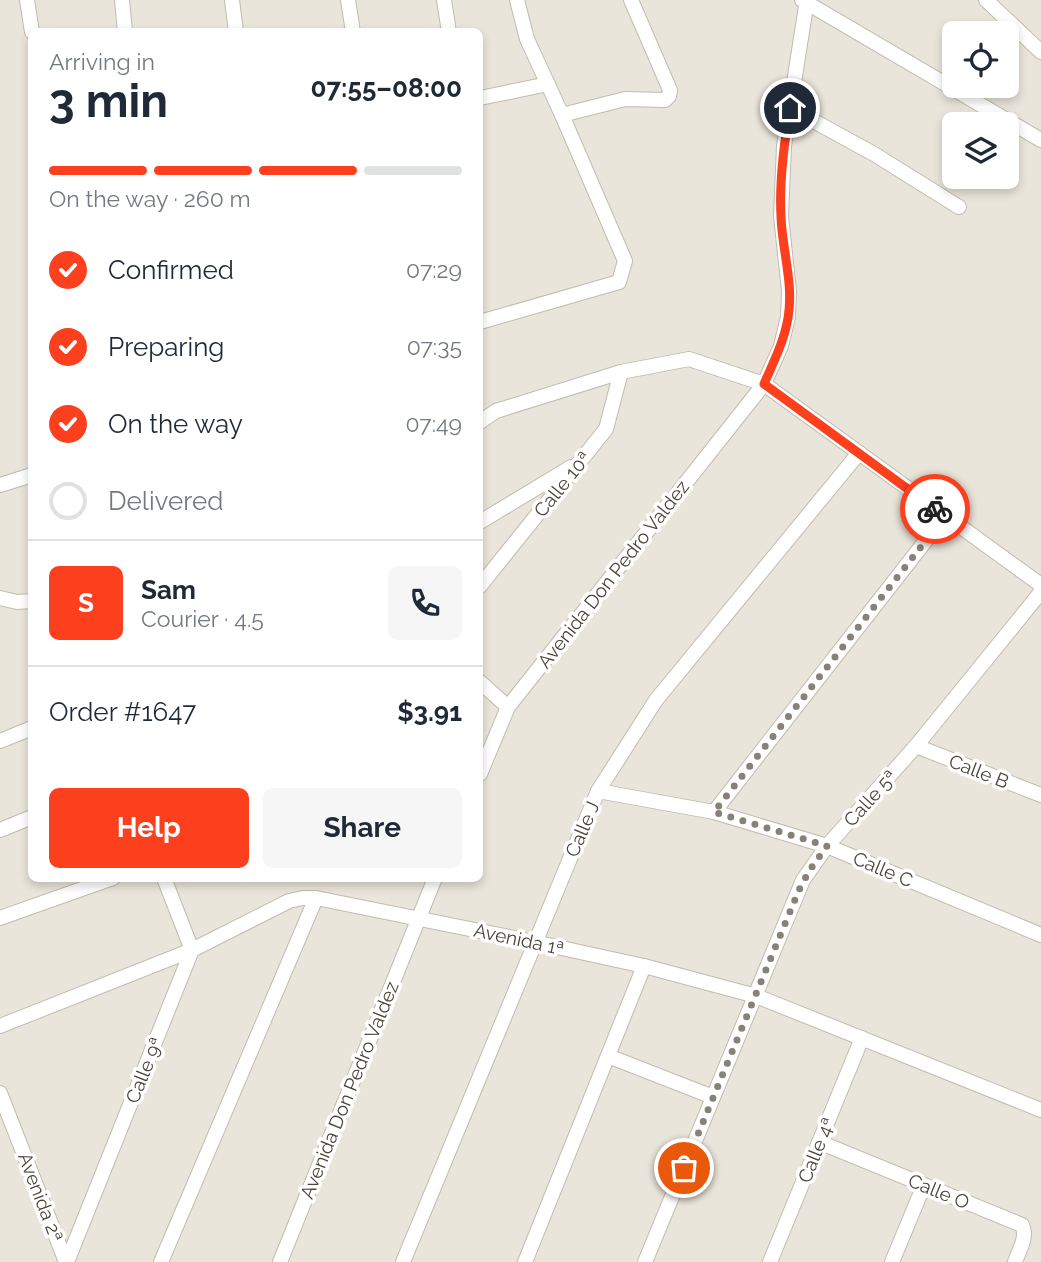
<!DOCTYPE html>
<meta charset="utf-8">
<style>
:root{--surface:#fff;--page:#f6f6f7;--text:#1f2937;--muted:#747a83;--line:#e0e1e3;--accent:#fc3f1d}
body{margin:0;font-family:Raleway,sans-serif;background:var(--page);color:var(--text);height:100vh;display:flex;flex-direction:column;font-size:26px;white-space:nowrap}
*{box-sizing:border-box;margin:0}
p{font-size:23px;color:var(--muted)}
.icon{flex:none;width:38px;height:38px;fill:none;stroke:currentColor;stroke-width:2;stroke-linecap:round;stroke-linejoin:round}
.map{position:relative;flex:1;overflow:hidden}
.details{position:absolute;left:28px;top:28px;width:455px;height:854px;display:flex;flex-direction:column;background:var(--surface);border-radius:10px;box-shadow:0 4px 10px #0003}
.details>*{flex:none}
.controls{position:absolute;left:942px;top:21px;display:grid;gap:14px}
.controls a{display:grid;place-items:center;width:77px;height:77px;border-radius:10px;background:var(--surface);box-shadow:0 4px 10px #0003;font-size:35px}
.pin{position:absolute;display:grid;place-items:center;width:60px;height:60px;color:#fff;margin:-30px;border:4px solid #fff;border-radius:50%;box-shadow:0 2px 7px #0007}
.courier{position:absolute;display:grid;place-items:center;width:70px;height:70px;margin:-35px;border:5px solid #fc3f1d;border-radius:50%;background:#fff;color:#222;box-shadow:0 2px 9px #0007}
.head em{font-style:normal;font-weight:700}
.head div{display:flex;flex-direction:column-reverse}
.head{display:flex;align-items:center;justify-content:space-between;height:119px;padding:0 21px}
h1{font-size:46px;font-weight:700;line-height:52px}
.bar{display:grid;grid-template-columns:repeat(4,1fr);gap:10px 7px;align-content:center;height:84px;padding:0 21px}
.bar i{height:9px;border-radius:5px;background:var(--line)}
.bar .current{background:var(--accent)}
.bar p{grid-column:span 4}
.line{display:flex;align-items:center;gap:18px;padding:0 21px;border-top:2px solid var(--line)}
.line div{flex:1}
.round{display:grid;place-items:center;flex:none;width:74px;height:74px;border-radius:10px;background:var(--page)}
ol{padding:0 21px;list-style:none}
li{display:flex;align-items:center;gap:21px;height:77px}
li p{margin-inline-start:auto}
li .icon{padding:7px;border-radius:50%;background:var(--accent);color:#fff;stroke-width:4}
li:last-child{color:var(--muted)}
li i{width:38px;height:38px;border:4px solid var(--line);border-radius:50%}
.button{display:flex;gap:14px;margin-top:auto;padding:14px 21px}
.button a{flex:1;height:80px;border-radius:10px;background:var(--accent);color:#fff;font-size:28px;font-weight:700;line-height:80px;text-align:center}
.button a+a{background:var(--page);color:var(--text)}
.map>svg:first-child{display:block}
</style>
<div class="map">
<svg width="1041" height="1262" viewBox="0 0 1041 1262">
<rect width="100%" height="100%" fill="#f6f3ec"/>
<!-- residential -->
<path fill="#eae5da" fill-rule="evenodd" d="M0,0H1041V1262H0ZM32,32H480V878H32ZM954,33H1006V86H954ZM954,124H1006V177H954Z"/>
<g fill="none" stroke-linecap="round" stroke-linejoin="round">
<!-- minor casing -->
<g stroke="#c2bbae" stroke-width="16">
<g id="minor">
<polyline points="27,0 32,32"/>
<polyline points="122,0 125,32"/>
<polyline points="232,0 236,32"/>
<polyline points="348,0 353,32"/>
<polyline points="444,0 449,32"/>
<polyline points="802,0 1041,140"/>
<polyline points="986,0 1041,52"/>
<polyline points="480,98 548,84"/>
<polyline points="790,108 874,154 959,207"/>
<polyline points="562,115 625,99 665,100 669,96 670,90 631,0"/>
<polyline points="480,322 619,282 625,261 562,115 527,39 517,0"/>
<polyline points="480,422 496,411 621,372 689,359 764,384 1041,585"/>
<polyline points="0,485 32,475"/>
<polyline points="480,522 571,467"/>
<polyline points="480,586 606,429 621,372"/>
<polyline points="0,598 17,602 32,601"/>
<polyline points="480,682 508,707"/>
<polyline points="0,741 32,728"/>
<polyline points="916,746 1041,795"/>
<polyline points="480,774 508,707 764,384 781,346 788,317 789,291 781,216 784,146 807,0"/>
<polyline points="598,791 714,812 827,846 1041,935"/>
<polyline points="714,812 945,516"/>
<polyline points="0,830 32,817"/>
<polyline points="0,918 113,878"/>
<polyline points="0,1026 192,950 289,901 303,898 316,898 534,942 644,966 756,996 1041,1110"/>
<polyline points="608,1056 713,1097"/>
<polyline points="0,1093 66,1262"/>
<path d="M819,1142L1022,1225C1028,1237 1019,1250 1015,1262"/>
<polyline points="67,1262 192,950 164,878"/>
<polyline points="161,1262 316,898"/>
<polyline points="280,1262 435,878"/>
<polyline points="403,1262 598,791 656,700 859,453"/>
<polyline points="525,1262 644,966"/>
<polyline points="645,1262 803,880 827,846 916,746 1041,592"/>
<polyline points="770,1262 862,1038"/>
<polyline points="892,1262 924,1185"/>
</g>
</g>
<!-- minor -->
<use href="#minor" stroke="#fff" stroke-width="14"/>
</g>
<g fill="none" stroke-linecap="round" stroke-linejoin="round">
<!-- done -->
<polyline stroke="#878178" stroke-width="7" stroke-dasharray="0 12.6" points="684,1168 799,890 809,871 827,846 714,812 945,516 935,509"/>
<!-- route -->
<path stroke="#fc3f1d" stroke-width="9" d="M790,108C784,143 779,180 781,216C782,250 794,284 788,318C784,342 773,363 764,384L935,509"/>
</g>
<g text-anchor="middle" stroke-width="7" stroke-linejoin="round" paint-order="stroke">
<!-- street labels -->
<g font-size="19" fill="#4b4439" stroke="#fff">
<text transform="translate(562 484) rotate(-51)" y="7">Calle 10ª</text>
<text transform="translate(613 574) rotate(-52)" y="7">Avenida Don Pedro Valdez</text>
<text transform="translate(979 771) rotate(21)" y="7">Calle B</text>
<text transform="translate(870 798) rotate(-48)" y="7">Calle 5ª</text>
<text transform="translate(582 829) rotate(-67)" y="7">Calle J</text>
<text transform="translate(883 869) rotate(23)" y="7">Calle C</text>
<text transform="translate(519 939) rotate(12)" y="7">Avenida 1ª</text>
<text transform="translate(144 1070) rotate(-68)" y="7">Calle 9ª</text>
<text transform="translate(349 1090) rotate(-68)" y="7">Avenida Don Pedro Valdez</text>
<text transform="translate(816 1150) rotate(-68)" y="7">Calle 4ª</text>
<text transform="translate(939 1191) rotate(22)" y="7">Calle O</text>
<text transform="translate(41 1197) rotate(69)" y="7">Avenida 2ª</text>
</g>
</g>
</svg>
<div class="controls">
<a><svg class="icon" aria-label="locate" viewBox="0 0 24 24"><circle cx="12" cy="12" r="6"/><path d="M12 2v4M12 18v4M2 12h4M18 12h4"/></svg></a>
<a><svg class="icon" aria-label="layers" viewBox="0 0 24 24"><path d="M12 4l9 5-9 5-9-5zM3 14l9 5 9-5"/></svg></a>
</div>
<div class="pin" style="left:684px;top:1168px;background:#ea580c"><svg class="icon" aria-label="bag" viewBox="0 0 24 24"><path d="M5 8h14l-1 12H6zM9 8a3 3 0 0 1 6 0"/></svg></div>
<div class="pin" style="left:790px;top:108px;background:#1f2937"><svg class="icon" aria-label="home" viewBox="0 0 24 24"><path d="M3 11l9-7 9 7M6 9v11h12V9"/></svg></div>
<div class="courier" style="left:935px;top:509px"><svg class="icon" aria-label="bike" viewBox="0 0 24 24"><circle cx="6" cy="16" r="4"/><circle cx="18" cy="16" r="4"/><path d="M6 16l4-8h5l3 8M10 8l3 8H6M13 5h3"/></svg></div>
<section class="details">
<div class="head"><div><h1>3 min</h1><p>Arriving in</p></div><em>07:55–08:00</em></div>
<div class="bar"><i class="current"></i><i class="current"></i><i class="current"></i><i></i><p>On the way · 260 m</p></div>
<ol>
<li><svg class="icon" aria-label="check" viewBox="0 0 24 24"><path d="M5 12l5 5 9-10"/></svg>Confirmed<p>07:29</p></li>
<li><svg class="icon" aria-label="check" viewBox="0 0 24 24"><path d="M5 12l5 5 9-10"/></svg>Preparing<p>07:35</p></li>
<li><svg class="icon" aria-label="check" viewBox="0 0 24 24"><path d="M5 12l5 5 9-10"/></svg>On the way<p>07:49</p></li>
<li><i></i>Delivered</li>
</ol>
<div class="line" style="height:126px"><b class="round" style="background:var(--accent);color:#fff">S</b><div><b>Sam</b><p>Courier · 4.5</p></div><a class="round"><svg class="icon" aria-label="phone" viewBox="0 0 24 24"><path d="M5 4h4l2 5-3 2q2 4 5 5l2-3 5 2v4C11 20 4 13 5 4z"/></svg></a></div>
<div class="line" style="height:91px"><div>Order #1647</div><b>$3.91</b></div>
<div class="button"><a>Help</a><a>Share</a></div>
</section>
</div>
